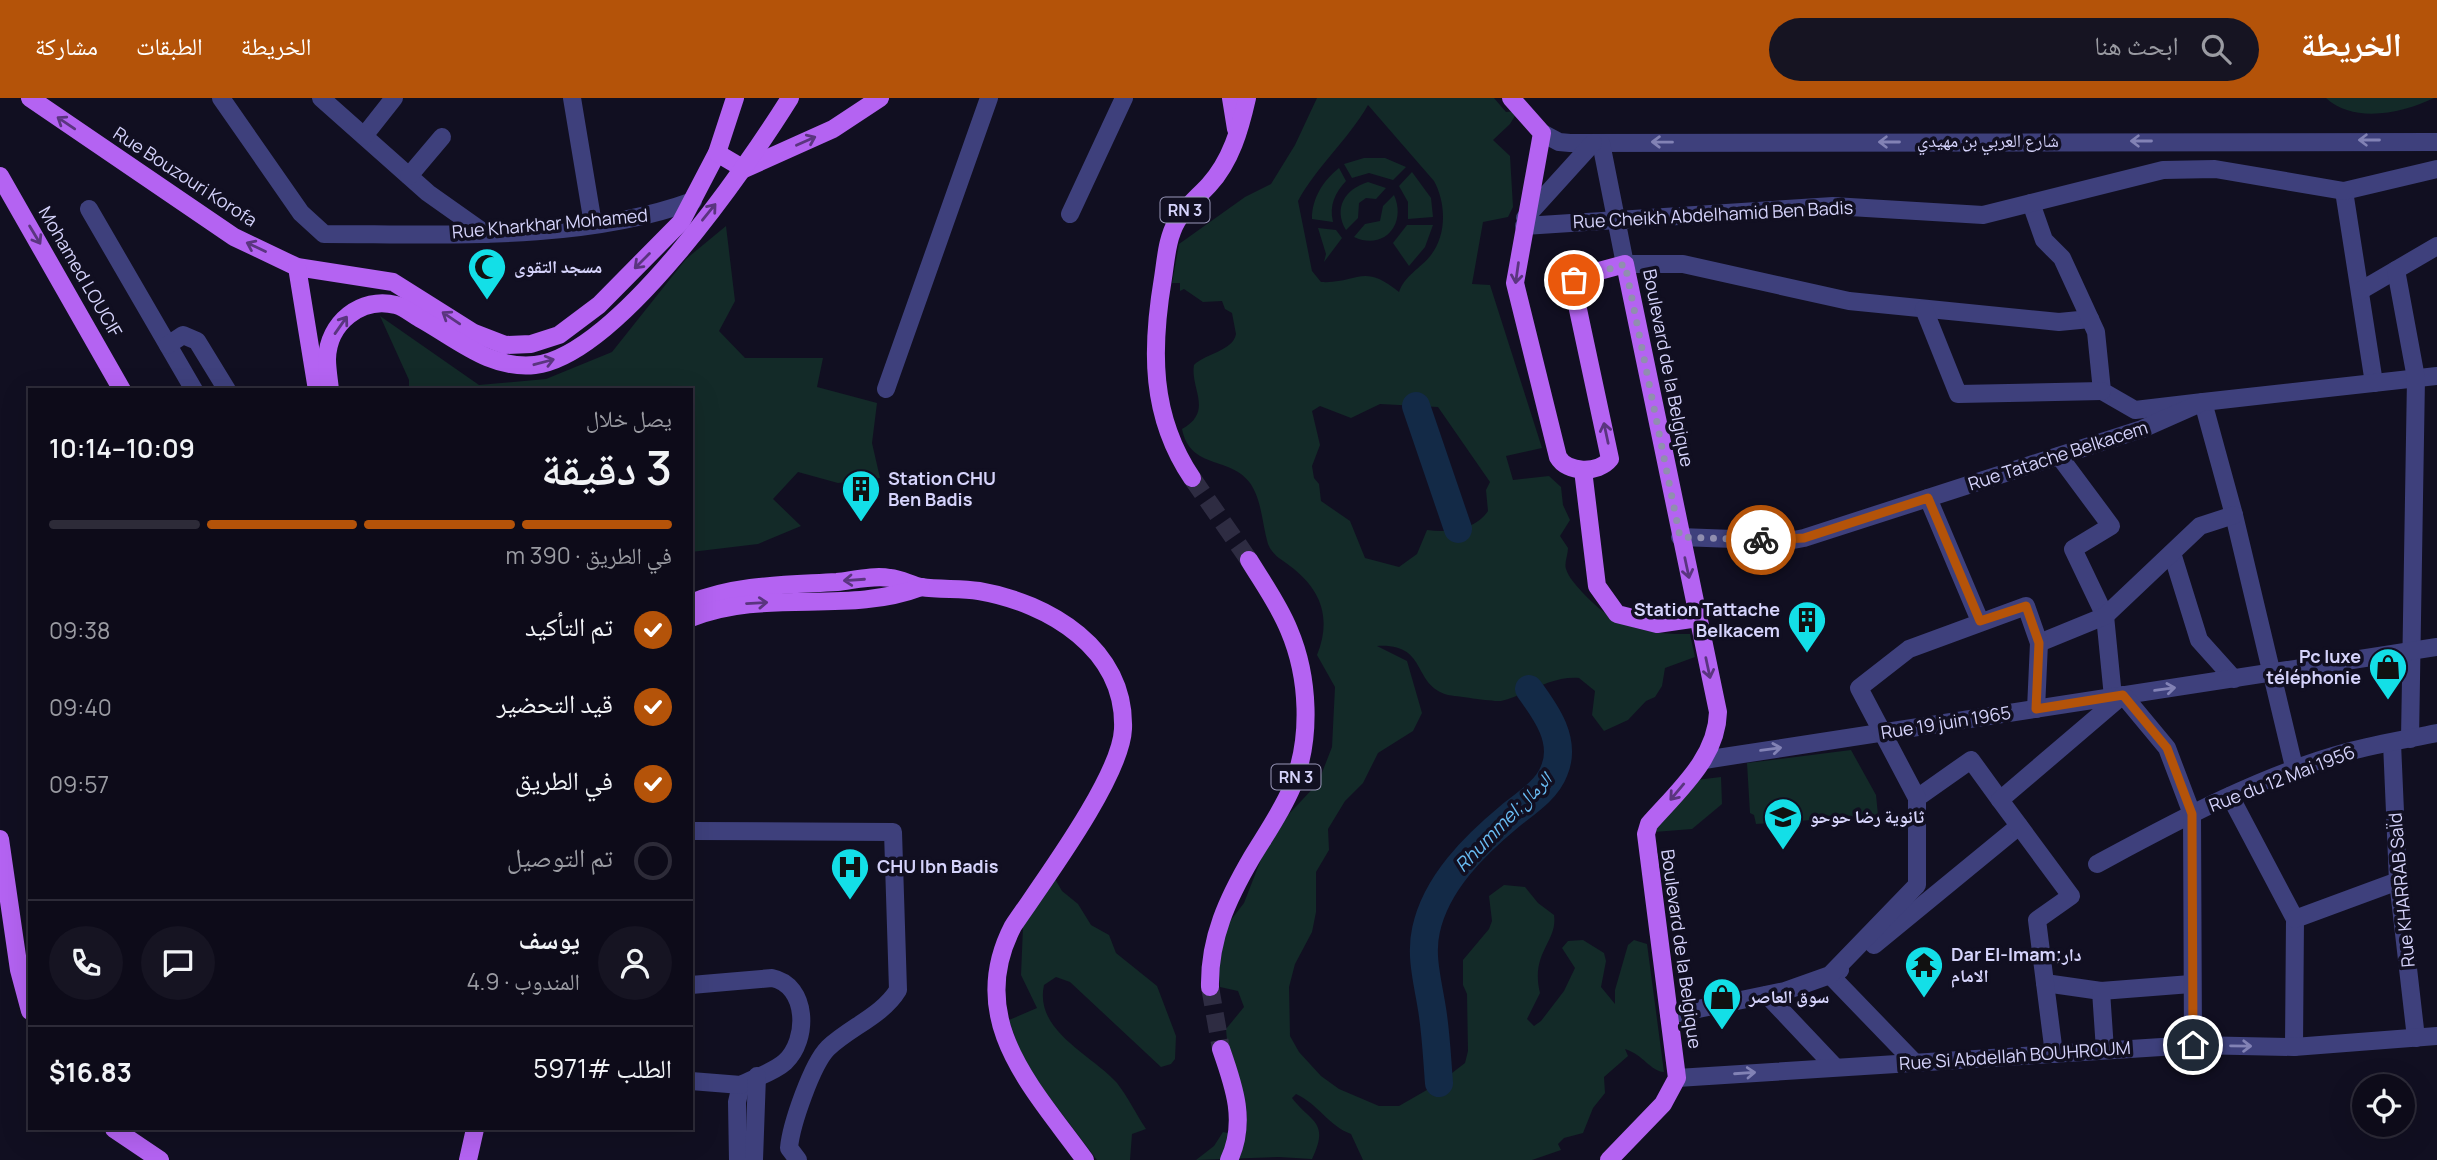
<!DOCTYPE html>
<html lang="ar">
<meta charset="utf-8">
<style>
:root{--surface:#0d0b19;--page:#161422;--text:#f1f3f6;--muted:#9a9ba2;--line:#2d2b38;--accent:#b45309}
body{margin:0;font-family:Manrope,"Noto Naskh Arabic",sans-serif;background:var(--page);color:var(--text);direction:rtl;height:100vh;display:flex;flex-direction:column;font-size:26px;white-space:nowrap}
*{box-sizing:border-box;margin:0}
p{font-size:23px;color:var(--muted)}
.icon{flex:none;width:38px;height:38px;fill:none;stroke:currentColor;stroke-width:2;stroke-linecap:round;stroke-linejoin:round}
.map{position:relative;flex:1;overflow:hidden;direction:ltr}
.details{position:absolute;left:28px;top:290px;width:665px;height:742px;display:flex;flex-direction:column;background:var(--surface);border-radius:0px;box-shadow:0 7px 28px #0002,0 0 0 2px var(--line);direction:rtl}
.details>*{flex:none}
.buttons{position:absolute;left:2352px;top:976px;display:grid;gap:14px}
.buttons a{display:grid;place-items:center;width:63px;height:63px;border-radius:50%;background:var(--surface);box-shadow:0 7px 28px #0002,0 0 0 2px var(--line);font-size:35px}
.pin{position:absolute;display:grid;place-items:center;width:60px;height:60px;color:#fff;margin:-30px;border:4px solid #fff;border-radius:50%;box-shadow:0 2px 7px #0007}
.courier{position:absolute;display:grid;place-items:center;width:70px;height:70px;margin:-35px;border:5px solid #b45309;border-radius:50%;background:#fff;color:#222;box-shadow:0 2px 9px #0007}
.head em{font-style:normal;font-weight:600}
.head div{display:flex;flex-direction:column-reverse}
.head{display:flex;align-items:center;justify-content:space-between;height:119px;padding:0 21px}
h1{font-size:46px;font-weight:600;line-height:52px}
.bar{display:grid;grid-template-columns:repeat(4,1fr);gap:10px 7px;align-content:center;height:84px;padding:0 21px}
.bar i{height:9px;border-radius:5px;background:var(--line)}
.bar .current{background:var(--accent)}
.bar p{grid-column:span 4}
.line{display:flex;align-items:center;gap:18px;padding:0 21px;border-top:2px solid var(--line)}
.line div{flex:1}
.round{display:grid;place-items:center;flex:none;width:74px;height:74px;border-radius:37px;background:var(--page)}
ol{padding:0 21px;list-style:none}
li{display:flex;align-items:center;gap:21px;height:77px}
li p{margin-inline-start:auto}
li .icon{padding:7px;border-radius:50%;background:var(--accent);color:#fff;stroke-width:4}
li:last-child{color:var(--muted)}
li i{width:38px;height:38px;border:4px solid var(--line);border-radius:50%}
header{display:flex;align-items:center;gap:42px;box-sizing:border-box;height:98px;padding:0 35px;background:var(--accent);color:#fff}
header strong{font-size:33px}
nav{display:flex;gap:38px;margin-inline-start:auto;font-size:24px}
.search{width:490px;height:63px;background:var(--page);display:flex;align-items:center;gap:18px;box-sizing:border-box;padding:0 24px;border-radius:38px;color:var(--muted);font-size:26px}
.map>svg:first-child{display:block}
</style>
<header>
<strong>الخريطة</strong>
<div class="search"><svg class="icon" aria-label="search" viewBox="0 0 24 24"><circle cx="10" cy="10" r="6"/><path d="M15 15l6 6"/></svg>ابحث هنا</div>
<nav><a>الخريطة</a><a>الطبقات</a><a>مشاركة</a></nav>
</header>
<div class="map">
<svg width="2437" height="1062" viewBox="0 0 2437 1062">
<rect width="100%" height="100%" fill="#110f21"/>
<!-- green -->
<g fill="#132a28" fill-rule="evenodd">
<path d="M1317,0H1494L1506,14L1518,13L1510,26L1493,42L1510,58L1513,109L1508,119L1483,124L1472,186L1490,187L1542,350L1506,358L1513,382L1549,378L1561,389L1563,407L1570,422L1560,438L1568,450C1568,457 1564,465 1566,471C1569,480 1576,487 1582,494C1613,528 1644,537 1690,536L1695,559L1665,570L1662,588L1655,599L1646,603L1628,622L1604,633L1592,617L1595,593L1579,580C1550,578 1529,596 1501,603C1497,604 1455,598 1448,597C1411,587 1429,545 1377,548L1407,563L1422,615L1413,633L1378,655L1363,685L1345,703L1328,731L1329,752L1316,774V814L1312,834L1295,866L1289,889L1290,938L1299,954L1321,978L1339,991L1379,1008H1399L1439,985L1465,965L1468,953L1467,896L1463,887V862L1489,831L1492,823L1489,798L1504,787L1525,789L1538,805L1554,817C1558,844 1530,854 1540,895L1527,921L1534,928L1541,923L1564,893L1575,870L1562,850L1568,843L1583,842L1604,855L1606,863L1601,889L1615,906V892L1628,847L1634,842L1647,846L1664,974C1650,973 1644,957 1625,951L1628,958L1604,979L1605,995L1593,1010L1583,1035L1564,1040L1558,1046L1561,1052L1532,1062H1363L1351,1036C1329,1028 1318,1006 1296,996L1292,1000C1311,1025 1330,1023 1312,1061L1279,1059L1196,1062L1214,1048L1223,1034L1245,1039C1254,995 1228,971 1226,931L1244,909L1238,893L1220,889L1218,866L1227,827L1244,805L1265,751L1288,717L1318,685L1332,649L1335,589L1317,557C1332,520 1321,491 1290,468C1281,461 1273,458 1268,446C1262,426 1262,402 1250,385C1231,358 1190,372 1182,331C1214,313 1190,291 1194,267C1206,255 1233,253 1236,236L1232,215L1225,211L1222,203L1203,204L1184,191L1180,193V185H1172L1179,146L1245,99L1271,86L1295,47ZM1368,7L1434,83C1446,105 1447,136 1431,157C1420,171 1405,177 1399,194C1362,164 1358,186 1321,184L1312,173L1298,103C1317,68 1348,42 1368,7ZM1380,306L1438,309L1490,384L1486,392L1488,413C1475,432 1449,435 1427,432L1417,456L1399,469L1365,460L1350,423L1321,403L1319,386L1314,380L1312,368L1320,347L1312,313L1320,308L1351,320Z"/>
<path d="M2326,0H2434C2403,15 2354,26 2326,0Z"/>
<polygon points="1364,60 1385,60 1406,69 1393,82 1369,75 1352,80 1344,66"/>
<path d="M1339,70L1346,83C1335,95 1329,107 1333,124L1312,121C1312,100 1323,83 1339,70Z"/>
<polygon points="1412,74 1431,100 1433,119 1408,121 1408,104 1399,88"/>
<path d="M1368,84L1386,90L1376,101L1366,100L1359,105L1358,120L1346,132C1333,110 1345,91 1368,84Z"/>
<path d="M1394,97C1407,126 1384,153 1354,139L1365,126L1380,123L1383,108Z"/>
<polygon points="1407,127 1433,127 1425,149 1409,168 1393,145"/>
<polygon points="726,128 735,203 719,233 745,260 823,260 817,289 877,305 872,345 880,380 838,385 798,374 773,401 801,428 758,446 691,454 691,292 409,292 409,282 380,218 479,287 546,281 612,254 686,161"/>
<polygon points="1318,130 1336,132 1342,140 1324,164 1326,156"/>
<polygon points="1851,652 1876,697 1878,717 1756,726 1754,717 1750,715 1747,665"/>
<polygon points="1721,679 1722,706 1692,731 1654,734 1696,682"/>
<path d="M1055,781L1062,793L1078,806L1091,827L1109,837L1116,855L1157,888L1176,938L1175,961L1171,966L1161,969L1070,884L1056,879L1044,887C1034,933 1091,956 1117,985C1128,999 1136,1016 1146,1031L1132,1036L1130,1062H1097L1025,967L1009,922L1037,910L1021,877L1023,829Z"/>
</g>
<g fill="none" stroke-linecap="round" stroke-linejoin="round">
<!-- river -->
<g stroke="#132a47" stroke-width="28">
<polyline points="1416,308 1458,431"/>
<path d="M1439,985C1437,960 1436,935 1432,911C1428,885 1420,858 1426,832C1436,785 1475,747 1510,718C1525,706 1547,692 1554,673C1567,643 1546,614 1529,591"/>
</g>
<!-- major-tunnel -->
<g stroke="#2e2c42" stroke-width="18" stroke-dasharray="18 9" stroke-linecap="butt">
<polyline points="1192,380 1249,462"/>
<polyline points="1210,889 1221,951"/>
</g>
<!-- minor -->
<g stroke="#3e407c" stroke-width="18">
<path d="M221,0L301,115L324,136C442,136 581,144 693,103"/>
<polyline points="321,0 428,95 486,136"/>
<polyline points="572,0 593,126"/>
<polyline points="1542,35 1559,44 1570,45 2437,44"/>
<polyline points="364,38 394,0"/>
<polyline points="1601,45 1625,166 1683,166 1849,203 2059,224 2090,221"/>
<polyline points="409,78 442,39"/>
<polyline points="2344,93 2374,285"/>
<polyline points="2031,105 2044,142 2062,160 2096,234 2102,293 2135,312 2203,304 2234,417 2295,673"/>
<polyline points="89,111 194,292"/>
<polyline points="1070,116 1124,0"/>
<polyline points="1525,120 1593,45"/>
<polyline points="1524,128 1833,108 1983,117 2163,72 2215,71 2344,93 2437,71"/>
<polyline points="2360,193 2396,172"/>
<polyline points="1924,211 1958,296 2102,293"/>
<polyline points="168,247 183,237 197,243 227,292"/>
<polyline points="886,291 989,0"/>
<polyline points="2059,358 2111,428 2073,451 2105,518 2113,599"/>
<polyline points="1928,400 1980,523"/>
<polyline points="1680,439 1788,443 1804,440 2142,331 2203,304 2437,278"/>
<polyline points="2172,455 2199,542 2234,581"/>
<polyline points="2039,545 2105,518 2200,428 2234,417"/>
<polyline points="2410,641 2416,280 2396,172 2437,148"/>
<polyline points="2392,645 2398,783 2416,940"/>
<polyline points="1704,662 2437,549"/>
<polyline points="2230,698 2295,821 2294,949"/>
<polyline points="1917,700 1971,662 2000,702"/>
<path d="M691,733L893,734L898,892C882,918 850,929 828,950C812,966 791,1027 789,1050L798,1062"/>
<path d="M2097,766C2177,723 2259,678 2347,654C2376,646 2407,641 2437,635"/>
<polyline points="2295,821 2398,783"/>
<polyline points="1874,847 2019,728"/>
<polyline points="1840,872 1830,877 1915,965"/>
<polyline points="2045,885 2101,893 2191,886"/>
<path d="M691,887L772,880C808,887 809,942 785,964C774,974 754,980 741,987L737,1004L738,1062"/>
<polyline points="2101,893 2105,952"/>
<polyline points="1767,897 1835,969"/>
<polyline points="1669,917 1785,893 1830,877 1917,787 1917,700 1859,590 1909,551 2026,508 2039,545 2036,611"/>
<polyline points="2054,956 2037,822 2071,798 2000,702 2123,597 2167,650 2192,716 2193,947"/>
<polyline points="1677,980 2193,947 2294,949 2437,938"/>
<polyline points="691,983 741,987"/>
<polyline points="754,1062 757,978"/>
</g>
<!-- major -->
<g stroke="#b463f2" stroke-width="18">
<polyline points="30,0 234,139 297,169 393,184 474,235 505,247 531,246 559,237 599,207 681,124 717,55 735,0"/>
<polyline points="1231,0 1236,31"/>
<path d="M1511,0L1542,35L1515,185L1558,359C1567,375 1598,376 1610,361L1573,188L1577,179L1625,166L1718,614C1717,660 1678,693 1649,726L1646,736L1677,980L1663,1006L1609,1062"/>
<polyline points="717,55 744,71 833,31 880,0"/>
<polyline points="0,78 122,292"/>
<polyline points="297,169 317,292"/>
<path d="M330,292C329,282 327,271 327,261C328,225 361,198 396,207C404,209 412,216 419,220C456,240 490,272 535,267C617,258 747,69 790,0"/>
<polyline points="1583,372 1597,488 1617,516 1657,526 1698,520"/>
<path d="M1192,380C1150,318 1151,251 1163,180C1166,161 1167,140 1177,123C1185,109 1198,99 1209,87C1231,63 1240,31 1247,0"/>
<path d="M691,505C737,486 789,487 837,484C854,482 874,477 890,480C901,481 911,487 921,489C940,492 960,490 979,493C1049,505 1126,551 1123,631C1121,679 1042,785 1013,828C964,922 1033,990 1085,1062"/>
<path d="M691,520C765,490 848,517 921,489"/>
<polyline points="0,741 19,872 30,913"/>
<path d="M1210,889C1209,840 1228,800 1252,759C1266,736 1282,713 1292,689C1312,641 1309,579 1289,532C1279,507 1263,485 1249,462"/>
<path d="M1221,951C1234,988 1247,1024 1229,1062"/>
<polyline points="114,1031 160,1062"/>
<polyline points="468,1062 475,1031"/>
</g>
</g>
<!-- one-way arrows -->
<defs><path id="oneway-shaft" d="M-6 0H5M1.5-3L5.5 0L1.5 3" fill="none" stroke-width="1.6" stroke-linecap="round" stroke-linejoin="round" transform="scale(1.75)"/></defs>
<g stroke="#5a357f">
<use href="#oneway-shaft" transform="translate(66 25) rotate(-146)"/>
<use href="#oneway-shaft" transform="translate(806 43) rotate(-24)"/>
<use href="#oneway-shaft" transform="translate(709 114) rotate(-51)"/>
<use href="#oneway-shaft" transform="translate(35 137) rotate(59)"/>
<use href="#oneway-shaft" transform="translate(256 149) rotate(-155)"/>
<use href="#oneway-shaft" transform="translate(642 163) rotate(135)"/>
<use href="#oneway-shaft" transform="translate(1517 175) rotate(98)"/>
<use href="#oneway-shaft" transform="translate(451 220) rotate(-146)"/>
<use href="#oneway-shaft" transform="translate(341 227) rotate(-55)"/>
<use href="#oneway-shaft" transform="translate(544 264) rotate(-15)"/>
<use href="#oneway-shaft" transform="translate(1606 335) rotate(-102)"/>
<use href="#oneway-shaft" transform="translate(1687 470) rotate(78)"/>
<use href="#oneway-shaft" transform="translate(854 482) rotate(176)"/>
<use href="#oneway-shaft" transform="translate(757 505) rotate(-3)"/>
<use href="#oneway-shaft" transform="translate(1708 570) rotate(78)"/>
<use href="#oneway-shaft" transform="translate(1677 694) rotate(130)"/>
</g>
<g stroke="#8282b5">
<use href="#oneway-shaft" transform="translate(2369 42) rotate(180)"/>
<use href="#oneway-shaft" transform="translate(2141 43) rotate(180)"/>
<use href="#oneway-shaft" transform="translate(1662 44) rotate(-179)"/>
<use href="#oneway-shaft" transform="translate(1889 44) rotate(-180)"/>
<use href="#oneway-shaft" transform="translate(2165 591) rotate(-8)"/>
<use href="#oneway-shaft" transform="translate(1771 651) rotate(-8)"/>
<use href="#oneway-shaft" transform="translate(2241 948) rotate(1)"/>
<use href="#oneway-shaft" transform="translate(1745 975) rotate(-4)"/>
</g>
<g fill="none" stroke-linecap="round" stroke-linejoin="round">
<!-- done -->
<polyline stroke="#908eaf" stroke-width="7" stroke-dasharray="0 12.6" points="1574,182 1625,166 1680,439 1761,442"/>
<!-- route -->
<polyline stroke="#b45309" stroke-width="9" points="1761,442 1804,440 1928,400 1980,523 2026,508 2039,545 2036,611 2123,597 2167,650 2192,716 2193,947"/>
</g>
<!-- icons -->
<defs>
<g id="mosque-pin" transform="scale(2.0125)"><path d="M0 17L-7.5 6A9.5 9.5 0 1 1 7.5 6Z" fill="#13dfe7" stroke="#110f21"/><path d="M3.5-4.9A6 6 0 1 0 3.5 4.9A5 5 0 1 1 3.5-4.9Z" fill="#111"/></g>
<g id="building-pin" transform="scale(2.0125)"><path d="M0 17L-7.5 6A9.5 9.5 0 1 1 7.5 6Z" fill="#13dfe7" stroke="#110f21"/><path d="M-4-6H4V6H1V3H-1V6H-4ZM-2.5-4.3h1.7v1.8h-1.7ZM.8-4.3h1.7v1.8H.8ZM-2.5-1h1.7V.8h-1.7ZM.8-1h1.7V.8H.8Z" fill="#111"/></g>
<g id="shop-pin" transform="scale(2.0125)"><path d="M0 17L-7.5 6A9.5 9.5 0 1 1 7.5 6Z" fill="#13dfe7" stroke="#110f21"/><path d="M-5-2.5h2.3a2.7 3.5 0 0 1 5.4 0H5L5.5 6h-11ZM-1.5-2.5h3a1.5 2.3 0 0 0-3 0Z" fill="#111"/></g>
<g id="school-pin" transform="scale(2.0125)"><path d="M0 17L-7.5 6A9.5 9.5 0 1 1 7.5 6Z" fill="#13dfe7" stroke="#110f21"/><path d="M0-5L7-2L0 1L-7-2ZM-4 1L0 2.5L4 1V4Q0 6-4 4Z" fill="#111"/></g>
<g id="hospital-pin" transform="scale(2.0125)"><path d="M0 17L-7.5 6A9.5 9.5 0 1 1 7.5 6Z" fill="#13dfe7" stroke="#110f21"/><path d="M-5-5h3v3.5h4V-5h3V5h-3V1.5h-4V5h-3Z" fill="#111"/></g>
<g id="temple-pin" transform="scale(2.0125)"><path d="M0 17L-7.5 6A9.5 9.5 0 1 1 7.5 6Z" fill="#13dfe7" stroke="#110f21"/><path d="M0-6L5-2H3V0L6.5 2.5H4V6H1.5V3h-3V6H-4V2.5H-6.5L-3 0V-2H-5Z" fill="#111"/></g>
</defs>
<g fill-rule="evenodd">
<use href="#mosque-pin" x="487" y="169"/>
<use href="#building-pin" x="861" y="391"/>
<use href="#building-pin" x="1807" y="522"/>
<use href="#shop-pin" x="2388" y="569"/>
<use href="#school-pin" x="1783" y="719"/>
<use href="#hospital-pin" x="850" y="769"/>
<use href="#temple-pin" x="1924" y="867"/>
<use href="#shop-pin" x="1722" y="899"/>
</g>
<g text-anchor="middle" stroke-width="7" stroke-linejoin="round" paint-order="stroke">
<!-- shield labels -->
<g fill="#110f21" stroke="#9a98ba" stroke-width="2">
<rect x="1160.5" y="99.5" width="49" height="25" rx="5"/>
<rect x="1271.5" y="666.5" width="49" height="25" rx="5"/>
</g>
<g font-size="16" font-weight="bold" fill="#d5d3fb">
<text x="1185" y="118">RN 3</text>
<text x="1296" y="685">RN 3</text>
</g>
<!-- street labels -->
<g font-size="18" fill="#d5d3fb" stroke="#110f21">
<text x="1988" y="49">شارع العربي بن مهيدي</text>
<text transform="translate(185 79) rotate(33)" y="6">Rue Bouzouri Korofa</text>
<text transform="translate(1713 117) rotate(-3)" y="6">Rue Cheikh Abdelhamid Ben Badis</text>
<text transform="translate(550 126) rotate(-5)" y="6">Rue Kharkhar Mohamed</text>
<text transform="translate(80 174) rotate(60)" y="6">Mohamed LOUCIF</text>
<text transform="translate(1668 270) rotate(79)" y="6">Boulevard de la Belgique</text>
<text transform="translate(2058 358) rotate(-18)" y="6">Rue Tatache Belkacem</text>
<text transform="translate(1946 625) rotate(-9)" y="6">Rue 19 juin 1965</text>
<text transform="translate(2282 681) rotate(-21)" y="6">Rue du 12 Mai 1956</text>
<text transform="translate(2402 792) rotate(-95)" y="6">Rue KHARRAB SaÏd</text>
<text transform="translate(1681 851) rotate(82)" y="6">Boulevard de la Belgique</text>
<text transform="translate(2015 958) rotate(-4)" y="6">Rue Si Abdellah BOUHROUM</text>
</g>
<!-- poi labels -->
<g font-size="18" font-weight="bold" fill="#d5d3fb" stroke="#110f21" text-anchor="start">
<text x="514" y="175">مسجد التقوى</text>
<text x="888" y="387">Station CHU<tspan x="888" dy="21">Ben Badis</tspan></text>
<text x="1780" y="518" text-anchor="end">Station Tattache<tspan x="1780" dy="21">Belkacem</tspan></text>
<text x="2361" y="565" text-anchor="end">Pc luxe<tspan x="2361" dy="21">téléphonie</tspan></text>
<text x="1810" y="725">ثانوية رضا حوحو</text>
<text x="877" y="775">CHU Ibn Badis</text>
<text x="1951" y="863">Dar El-Imam;دار<tspan x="1951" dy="21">الامام</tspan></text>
<text x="1749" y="905">سوق العاصر</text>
</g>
<!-- water labels -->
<g font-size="19" font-style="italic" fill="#69bcf3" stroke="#110f21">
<text transform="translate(1503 724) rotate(-46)" y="7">Rhummel;الرمال</text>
</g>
</g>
</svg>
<div class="buttons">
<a><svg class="icon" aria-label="locate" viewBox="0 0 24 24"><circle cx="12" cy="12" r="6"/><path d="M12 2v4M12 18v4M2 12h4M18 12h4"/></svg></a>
</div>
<div class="pin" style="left:1574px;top:182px;background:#ea580c"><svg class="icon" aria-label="bag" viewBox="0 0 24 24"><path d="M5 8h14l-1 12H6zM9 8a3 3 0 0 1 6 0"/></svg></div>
<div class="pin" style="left:2193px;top:947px;background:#1f2937"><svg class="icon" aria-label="home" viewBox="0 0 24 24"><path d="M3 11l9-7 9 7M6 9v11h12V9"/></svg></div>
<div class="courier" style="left:1761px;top:442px"><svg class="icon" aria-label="bike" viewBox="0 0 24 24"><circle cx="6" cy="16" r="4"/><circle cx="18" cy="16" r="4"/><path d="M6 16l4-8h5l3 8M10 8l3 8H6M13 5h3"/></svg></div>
<section class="details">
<div class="head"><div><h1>3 دقيقة</h1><p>يصل خلال</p></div><em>10:09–10:14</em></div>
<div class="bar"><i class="current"></i><i class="current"></i><i class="current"></i><i></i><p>في الطريق · 390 m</p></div>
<ol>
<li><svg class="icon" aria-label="check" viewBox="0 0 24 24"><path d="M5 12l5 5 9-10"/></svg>تم التأكيد<p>09:38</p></li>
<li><svg class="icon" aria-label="check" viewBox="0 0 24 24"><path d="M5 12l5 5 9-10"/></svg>قيد التحضير<p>09:40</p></li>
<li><svg class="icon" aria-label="check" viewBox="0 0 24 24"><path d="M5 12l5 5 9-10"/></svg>في الطريق<p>09:57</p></li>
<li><i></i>تم التوصيل</li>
</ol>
<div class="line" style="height:126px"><a class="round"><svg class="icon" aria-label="person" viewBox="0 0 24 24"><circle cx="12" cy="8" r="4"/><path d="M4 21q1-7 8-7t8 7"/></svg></a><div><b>يوسف</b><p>المندوب · 4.9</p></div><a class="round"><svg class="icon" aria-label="chat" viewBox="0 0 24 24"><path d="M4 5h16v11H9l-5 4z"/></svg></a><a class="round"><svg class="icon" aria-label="phone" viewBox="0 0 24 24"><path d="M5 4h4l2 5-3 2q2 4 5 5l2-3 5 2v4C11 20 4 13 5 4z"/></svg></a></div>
<div class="line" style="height:91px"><div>الطلب #5971</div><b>$16.83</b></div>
</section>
</div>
